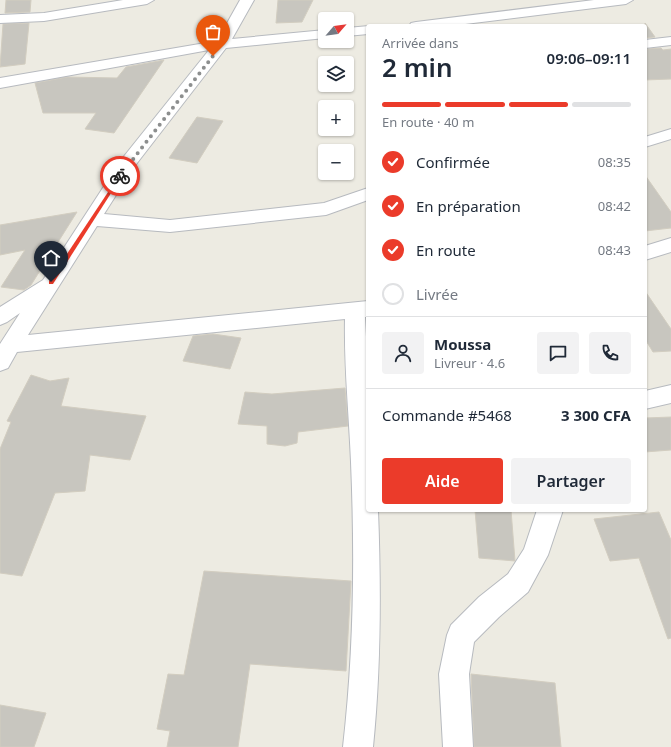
<!DOCTYPE html>
<html lang="fr">
<meta charset="utf-8">
<style>
:root{--surface:#fff;--page:#f2f2f3;--text:#1f2937;--muted:#747a83;--line:#e0e1e3;--accent:#eb3b2a}
body{margin:0;font-family:"Noto Sans",sans-serif;background:var(--page);color:var(--text);height:100vh;display:flex;flex-direction:column;font-size:15px;white-space:nowrap}
*{box-sizing:border-box;margin:0}
p{font-size:13px;color:var(--muted)}
.icon{flex:none;width:22px;height:22px;fill:none;stroke:currentColor;stroke-width:2;stroke-linecap:round;stroke-linejoin:round}
.map{position:relative;flex:1;overflow:hidden}
.details{position:absolute;left:366px;top:24px;width:281px;height:488px;display:flex;flex-direction:column;background:var(--surface);border-radius:4px;box-shadow:0 1px 3px #0004}
.details>*{flex:none}
.needle{width:26px;rotate:62deg}
.fabs{position:absolute;left:318px;top:12px;display:grid;gap:8px}
.fabs a{display:grid;place-items:center;width:36px;height:36px;border-radius:4px;background:var(--surface);box-shadow:0 1px 3px #0004;font-size:20px}
.pin{position:absolute;display:grid;place-items:center;width:34px;height:34px;color:#fff;margin:-41px -17px;border-radius:50% 50% 50% 0;rotate:-45deg;box-shadow:0 0 4px #0007}
.pin .icon{rotate:45deg}
.courier{position:absolute;display:grid;place-items:center;width:40px;height:40px;margin:-20px;border:3px solid #eb3b2a;border-radius:50%;background:#fff;color:#222;box-shadow:0 1px 5px #0007}
.headline em{font-style:normal;font-weight:600}
.headline div{display:flex;flex-direction:column-reverse}
.headline{display:flex;align-items:center;justify-content:space-between;height:68px;padding:0 16px}
h1{font-size:26px;font-weight:600;line-height:30px}
.bar{display:grid;grid-template-columns:repeat(4,1fr);gap:6px 4px;align-content:center;height:48px;padding:0 16px}
.bar i{height:5px;border-radius:3px;background:var(--line)}
.bar .active{background:var(--accent)}
.bar p{grid-column:span 4}
.line{display:flex;align-items:center;gap:10px;padding:0 16px;border-top:1px solid var(--line)}
.line div{flex:1}
.round{display:grid;place-items:center;flex:none;width:42px;height:42px;border-radius:4px;background:var(--page)}
ol{padding:0 16px;list-style:none}
li{display:flex;align-items:center;gap:12px;height:44px}
li p{margin-inline-start:auto}
li .icon{padding:4px;border-radius:50%;background:var(--accent);color:#fff;stroke-width:4}
li:last-child{color:var(--muted)}
li i{width:22px;height:22px;border:2px solid var(--line);border-radius:50%}
.button{display:flex;gap:8px;margin-top:auto;padding:8px 16px}
.button a{flex:1;height:46px;border-radius:4px;background:var(--accent);color:#fff;font-size:16px;font-weight:600;line-height:46px;text-align:center}
.button a+a{background:var(--page);color:var(--text)}
.map>svg:first-child{display:block}
</style>
<div class="map">
<svg width="671" height="747" viewBox="0 0 671 747">
<rect width="100%" height="100%" fill="#edebe2"/>
<!-- building -->
<g fill="#c8c6bf" stroke="#d2cdc0">
<polygon points="6,0 31,0 30,12 5,13"/>
<polygon points="278,0 313,0 302,22 276,23"/>
<polygon points="29,23 25,64 0,67 3,24"/>
<polygon points="645,23 655,37 645,38"/>
<polygon points="661,48 663,50 671,49 671,79 645,80 645,49"/>
<polygon points="164,60 114,133 85,129 96,113 43,113 35,83 67,77 117,78 126,67"/>
<polygon points="197,117 223,121 197,163 169,158"/>
<polygon points="645,175 671,212 671,228 645,231"/>
<polygon points="77,212 31,285 24,290 1,287 25,250 0,255 0,225"/>
<polygon points="645,291 671,329 671,351 653,352 645,339"/>
<polygon points="213,334 241,338 230,369 183,361 193,336"/>
<polygon points="31,375 50,381 69,378 61,406 146,416 130,460 90,455 85,491 55,493 22,576 0,573 0,449 11,422 7,421"/>
<polygon points="345,388 348,426 298,432 297,443 285,446 267,444 267,426 238,424 245,392 272,394"/>
<polygon points="671,417 671,450 645,452 645,418"/>
<polygon points="475,510 511,510 515,561 479,558"/>
<polygon points="659,512 671,540 671,638 668,639 639,558 610,561 594,519"/>
<polygon points="204,571 351,581 346,671 250,664 238,747 167,747 170,731 157,729 168,674 184,675"/>
<polygon points="471,674 555,683 561,747 474,747"/>
<polygon points="0,705 46,713 34,747 0,747"/>
</g>
<g fill="none" stroke-linecap="round" stroke-linejoin="round">
<!-- minor casing -->
<g stroke="#b7babf" stroke-width="2">
<g id="minor">
<polygon points="123,0 154,0 147,4 44,21 0,23 0,15 44,13"/>
<path d="M240,0H254L232,39L325,30V38L226,48L134,167L104,214L170,220L324,203L368,188V200L326,215L170,232L97,226L28,335L368,301V317H365L368,376V510H378C381,589 381,668 373,747H343C354,652 355,557 351,462C349,414 344,367 345,319L17,352L8,368L0,371V344L20,313L7,322L0,325V307L43,280L121,160L209,50L0,88V78L217,41Z"/>
<polygon points="594,0 633,0 626,4 449,26 409,26 411,23 416,22"/>
<polygon points="369,26 368,34 347,36 347,28"/>
<polygon points="671,37 671,45 645,48 645,40"/>
<polygon points="671,129 671,139 645,147 645,137"/>
<polygon points="671,238 671,252 645,260 645,246"/>
<polygon points="671,385 671,403 645,409 645,391"/>
<polygon points="537,510 563,510 548,555 528,592 499,617 474,642 469,674 473,747 443,747 439,674 447,635 451,625 479,597 508,574 524,549"/>
</g>
</g>
<!-- minor -->
<use href="#minor" fill="#fff" fill-rule="evenodd"/>
</g>
<!-- route -->
<polygon fill="#eb3b2a" points="120,174 122,176 53,284 49,284 49,281"/>
<g fill="none" stroke-linecap="round" stroke-linejoin="round">
<!-- done -->
<polyline stroke="#8d8f8f" stroke-width="4" stroke-dasharray="0 7.2" points="120,176 213,56"/>
</g>
</svg>
<div class="fabs">
<a><svg class="needle" viewBox="-14 -14 28 28"><path d="M0-13l5 13h-10z" fill="#e53935"/><path d="M0 13l5-13h-10z" fill="#747a83"/></svg></a>
<a><svg class="icon" aria-label="layers" viewBox="0 0 24 24"><path d="M12 4l9 5-9 5-9-5zM3 14l9 5 9-5"/></svg></a>
<a>+</a>
<a>−</a>
</div>
<div class="pin" style="left:213px;top:56px;background:#ea580c"><svg class="icon" aria-label="bag" viewBox="0 0 24 24"><path d="M5 8h14l-1 12H6zM9 8a3 3 0 0 1 6 0"/></svg></div>
<div class="pin" style="left:51px;top:282px;background:#1f2937"><svg class="icon" aria-label="home" viewBox="0 0 24 24"><path d="M3 11l9-7 9 7M6 9v11h12V9"/></svg></div>
<div class="courier" style="left:120px;top:176px"><svg class="icon" aria-label="bike" viewBox="0 0 24 24"><circle cx="6" cy="16" r="4"/><circle cx="18" cy="16" r="4"/><path d="M6 16l4-8h5l3 8M10 8l3 8H6M13 5h3"/></svg></div>
<section class="details">
<div class="headline"><div><h1>2 min</h1><p>Arrivée dans</p></div><em>09:06–09:11</em></div>
<div class="bar"><i class="active"></i><i class="active"></i><i class="active"></i><i></i><p>En route · 40 m</p></div>
<ol>
<li><svg class="icon" aria-label="check" viewBox="0 0 24 24"><path d="M5 12l5 5 9-10"/></svg>Confirmée<p>08:35</p></li>
<li><svg class="icon" aria-label="check" viewBox="0 0 24 24"><path d="M5 12l5 5 9-10"/></svg>En préparation<p>08:42</p></li>
<li><svg class="icon" aria-label="check" viewBox="0 0 24 24"><path d="M5 12l5 5 9-10"/></svg>En route<p>08:43</p></li>
<li><i></i>Livrée</li>
</ol>
<div class="line" style="height:72px"><a class="round"><svg class="icon" aria-label="person" viewBox="0 0 24 24"><circle cx="12" cy="8" r="4"/><path d="M4 21q1-7 8-7t8 7"/></svg></a><div><b>Moussa</b><p>Livreur · 4.6</p></div><a class="round"><svg class="icon" aria-label="chat" viewBox="0 0 24 24"><path d="M4 5h16v11H9l-5 4z"/></svg></a><a class="round"><svg class="icon" aria-label="phone" viewBox="0 0 24 24"><path d="M5 4h4l2 5-3 2q2 4 5 5l2-3 5 2v4C11 20 4 13 5 4z"/></svg></a></div>
<div class="line" style="height:52px"><div>Commande #5468</div><b>3 300 CFA</b></div>
<div class="button"><a>Aide</a><a>Partager</a></div>
</section>
</div>
